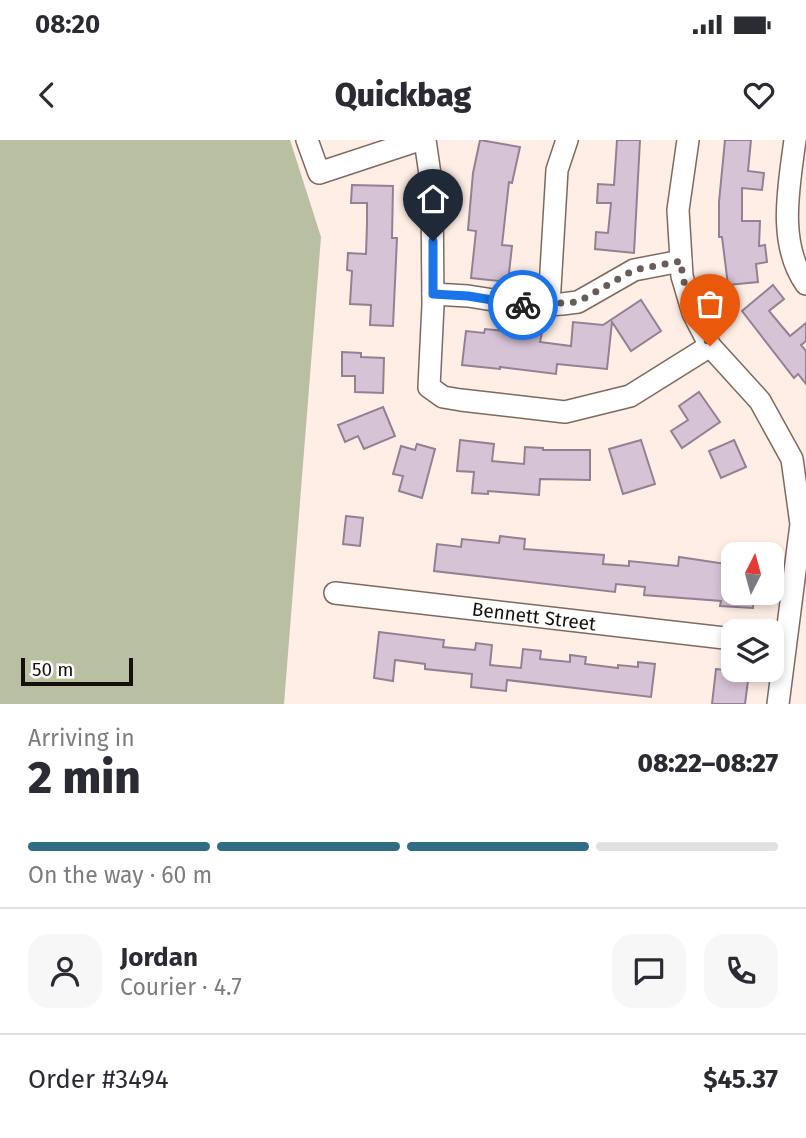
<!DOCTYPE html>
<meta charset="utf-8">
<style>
:root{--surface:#fff;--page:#f7f7f7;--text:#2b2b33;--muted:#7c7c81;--line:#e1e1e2;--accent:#306d84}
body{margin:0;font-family:"Fira Sans",sans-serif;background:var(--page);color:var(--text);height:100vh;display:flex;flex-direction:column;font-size:26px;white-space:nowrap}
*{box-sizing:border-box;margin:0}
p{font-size:23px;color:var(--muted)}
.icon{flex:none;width:38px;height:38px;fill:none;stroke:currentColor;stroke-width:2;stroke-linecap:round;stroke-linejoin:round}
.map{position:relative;height:564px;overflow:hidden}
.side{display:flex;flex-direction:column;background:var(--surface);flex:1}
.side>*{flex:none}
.needle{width:46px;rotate:6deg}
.controls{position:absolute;left:721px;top:402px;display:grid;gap:14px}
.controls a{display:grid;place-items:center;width:63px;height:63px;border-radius:14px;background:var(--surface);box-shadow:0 4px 10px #0003;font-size:35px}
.scale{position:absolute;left:21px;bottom:18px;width:112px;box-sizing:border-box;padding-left:7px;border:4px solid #170f0b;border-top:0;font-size:19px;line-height:24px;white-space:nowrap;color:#170f0b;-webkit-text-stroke:5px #fff;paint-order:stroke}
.pin{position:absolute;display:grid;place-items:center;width:60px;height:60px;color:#fff;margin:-72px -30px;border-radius:50% 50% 50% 0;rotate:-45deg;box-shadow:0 0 7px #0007}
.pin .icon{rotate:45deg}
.courier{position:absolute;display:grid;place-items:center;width:70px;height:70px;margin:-35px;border:5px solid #1a73e8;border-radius:50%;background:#fff;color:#222;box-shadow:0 2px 9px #0007}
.summary em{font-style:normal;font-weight:800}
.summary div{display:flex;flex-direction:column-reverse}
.summary{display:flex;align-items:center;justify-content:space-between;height:119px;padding:0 28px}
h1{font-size:46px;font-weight:800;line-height:52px}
.bar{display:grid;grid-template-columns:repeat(4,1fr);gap:10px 7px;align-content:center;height:84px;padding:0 28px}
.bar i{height:9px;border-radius:5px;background:var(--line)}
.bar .selected{background:var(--accent)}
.bar p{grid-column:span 4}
.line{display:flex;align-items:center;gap:18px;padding:0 28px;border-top:2px solid var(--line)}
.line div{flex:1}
.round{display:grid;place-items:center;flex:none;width:74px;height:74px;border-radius:21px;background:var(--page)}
.status{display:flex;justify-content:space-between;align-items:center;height:49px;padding:0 35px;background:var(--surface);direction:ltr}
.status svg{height:19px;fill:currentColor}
header{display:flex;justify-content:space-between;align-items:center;height:91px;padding:0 28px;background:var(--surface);font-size:32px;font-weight:800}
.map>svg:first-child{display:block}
</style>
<div class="status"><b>08:20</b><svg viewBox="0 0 49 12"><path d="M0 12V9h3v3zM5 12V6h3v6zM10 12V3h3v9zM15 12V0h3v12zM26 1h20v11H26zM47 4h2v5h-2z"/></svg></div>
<header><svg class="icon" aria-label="back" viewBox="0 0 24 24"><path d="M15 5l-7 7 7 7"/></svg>Quickbag<svg class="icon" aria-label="heart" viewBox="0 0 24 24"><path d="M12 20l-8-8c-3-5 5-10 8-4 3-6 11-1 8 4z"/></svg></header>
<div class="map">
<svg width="806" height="564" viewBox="0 0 806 564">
<rect width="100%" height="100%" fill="#feeee6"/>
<!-- forest -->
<polygon fill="#b9c0a1" points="0,0 290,0 321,97 284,564 0,564"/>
<!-- building -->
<g fill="#d7c3d6" stroke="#938092" stroke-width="2">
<polygon points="480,0 520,7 512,43 509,42 502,105 512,106 508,142 471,138 476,91 468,90 473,33"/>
<polygon points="617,0 640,0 634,113 595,109 596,92 608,93 611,63 597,63 598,44 614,45"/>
<polygon points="725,0 751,0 748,31 764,33 762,50 742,48 742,81 760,81 759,106 765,105 767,122 756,124 758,142 728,145 722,97 719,97 719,62"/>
<polygon points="352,45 393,46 392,98 397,98 393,186 370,185 371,165 350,164 352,131 347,130 348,113 366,114 367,84 367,63 351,63"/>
<polygon points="773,145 784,159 769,171 790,196 806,183 806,201 801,205 806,211 806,244 798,234 794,238 742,171"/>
<polygon points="641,160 661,191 631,211 612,182 607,229 557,224 556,234 500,227 500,229 462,225 466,191 484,193 485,189 524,193 525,190 542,192 540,202 571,206 573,182 603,185"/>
<polygon points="342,212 361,213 361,217 384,218 383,253 355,252 355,236 342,236"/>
<polygon points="699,252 720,282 682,308 671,291 688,280 679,266"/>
<polygon points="383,267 395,296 364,309 358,296 345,302 338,285"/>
<polygon points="460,300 494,304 492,321 524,324 525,307 543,308 543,310 590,310 590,340 540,339 539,355 488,351 488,354 472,353 474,332 457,331"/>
<polygon points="641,300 655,344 623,354 609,309"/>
<polygon points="734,300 746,327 721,338 709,311"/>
<polygon points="417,304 435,309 422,358 399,351 403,336 393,334 401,306 415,310"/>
<polygon points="346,376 363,378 360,406 343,404"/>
<polygon points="500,396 525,399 524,409 604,415 603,424 629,426 629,421 678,426 679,417 733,425 733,453 754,453 753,468 720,466 721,461 644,455 645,447 616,444 615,452 434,431 437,404 461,407 462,399 499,403"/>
<polygon points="379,492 444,500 443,507 475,510 476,503 492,505 490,525 521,528 523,509 541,511 540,519 570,522 570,515 586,517 585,524 618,528 618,525 638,527 638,522 655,524 651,557 507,540 506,551 471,547 472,534 425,529 425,524 395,520 393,541 374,538"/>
<polygon points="716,529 749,533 745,564 712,564"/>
</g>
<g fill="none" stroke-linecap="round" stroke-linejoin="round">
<!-- minor casing -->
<g stroke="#7f695d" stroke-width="24">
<g id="minor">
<polyline points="307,0 319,33 419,0"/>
<polyline points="425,0 432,48 433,165 429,247 443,257 461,260 565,272 630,256 710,206"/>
<polyline points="688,0 678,70 682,136 693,173 710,206 760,261 792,319 801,384 778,564"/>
<path d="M795,0C789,46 777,103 806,144"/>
<polyline points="433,154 468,156 532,166 562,164 578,162 634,130 681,121"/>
<polyline points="549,165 557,30 567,0"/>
<polyline points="335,453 733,499"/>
</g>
</g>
<!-- minor -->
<use href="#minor" stroke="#fff" stroke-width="21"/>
</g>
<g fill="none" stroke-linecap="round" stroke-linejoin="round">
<!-- done -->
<path stroke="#685d58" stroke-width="7" stroke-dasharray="0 12.6" d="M523,165L578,162L634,130L681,121C683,152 696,179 710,206"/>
<!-- route -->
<polyline stroke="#1a73e8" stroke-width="9" points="433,101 433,154 468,156 523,165"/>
</g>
<g text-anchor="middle" stroke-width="5" stroke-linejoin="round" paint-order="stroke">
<!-- street labels -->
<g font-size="19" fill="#170f0b" stroke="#fff">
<text transform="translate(534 476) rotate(7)" y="7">Bennett Street</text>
</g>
</g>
</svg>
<div class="controls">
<a><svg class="needle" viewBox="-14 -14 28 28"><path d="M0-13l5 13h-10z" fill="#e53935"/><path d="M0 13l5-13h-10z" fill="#7c7c81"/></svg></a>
<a><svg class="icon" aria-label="layers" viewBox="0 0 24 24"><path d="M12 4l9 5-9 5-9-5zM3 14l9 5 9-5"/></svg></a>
</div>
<div class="scale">50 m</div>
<div class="pin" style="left:710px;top:206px;background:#ea580c"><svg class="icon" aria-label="bag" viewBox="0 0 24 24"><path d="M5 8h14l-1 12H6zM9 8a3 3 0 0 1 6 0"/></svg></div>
<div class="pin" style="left:433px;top:101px;background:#1f2937"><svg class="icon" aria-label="home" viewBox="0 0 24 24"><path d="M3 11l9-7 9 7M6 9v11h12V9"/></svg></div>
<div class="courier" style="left:523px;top:165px"><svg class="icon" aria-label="bike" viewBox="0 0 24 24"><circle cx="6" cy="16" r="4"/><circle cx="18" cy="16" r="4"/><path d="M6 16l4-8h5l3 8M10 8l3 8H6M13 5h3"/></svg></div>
</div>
<section class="side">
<div class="summary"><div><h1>2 min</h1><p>Arriving in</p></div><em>08:22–08:27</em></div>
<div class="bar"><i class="selected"></i><i class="selected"></i><i class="selected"></i><i></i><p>On the way · 60 m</p></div>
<div class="line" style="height:126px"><a class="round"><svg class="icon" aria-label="person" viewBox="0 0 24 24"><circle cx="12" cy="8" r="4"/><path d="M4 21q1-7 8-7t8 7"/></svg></a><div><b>Jordan</b><p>Courier · 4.7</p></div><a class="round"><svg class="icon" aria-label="chat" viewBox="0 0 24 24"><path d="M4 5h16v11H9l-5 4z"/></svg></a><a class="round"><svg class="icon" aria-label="phone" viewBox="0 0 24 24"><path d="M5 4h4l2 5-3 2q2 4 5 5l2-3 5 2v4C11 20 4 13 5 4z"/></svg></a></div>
<div class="line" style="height:91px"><div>Order #3494</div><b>$45.37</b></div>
</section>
